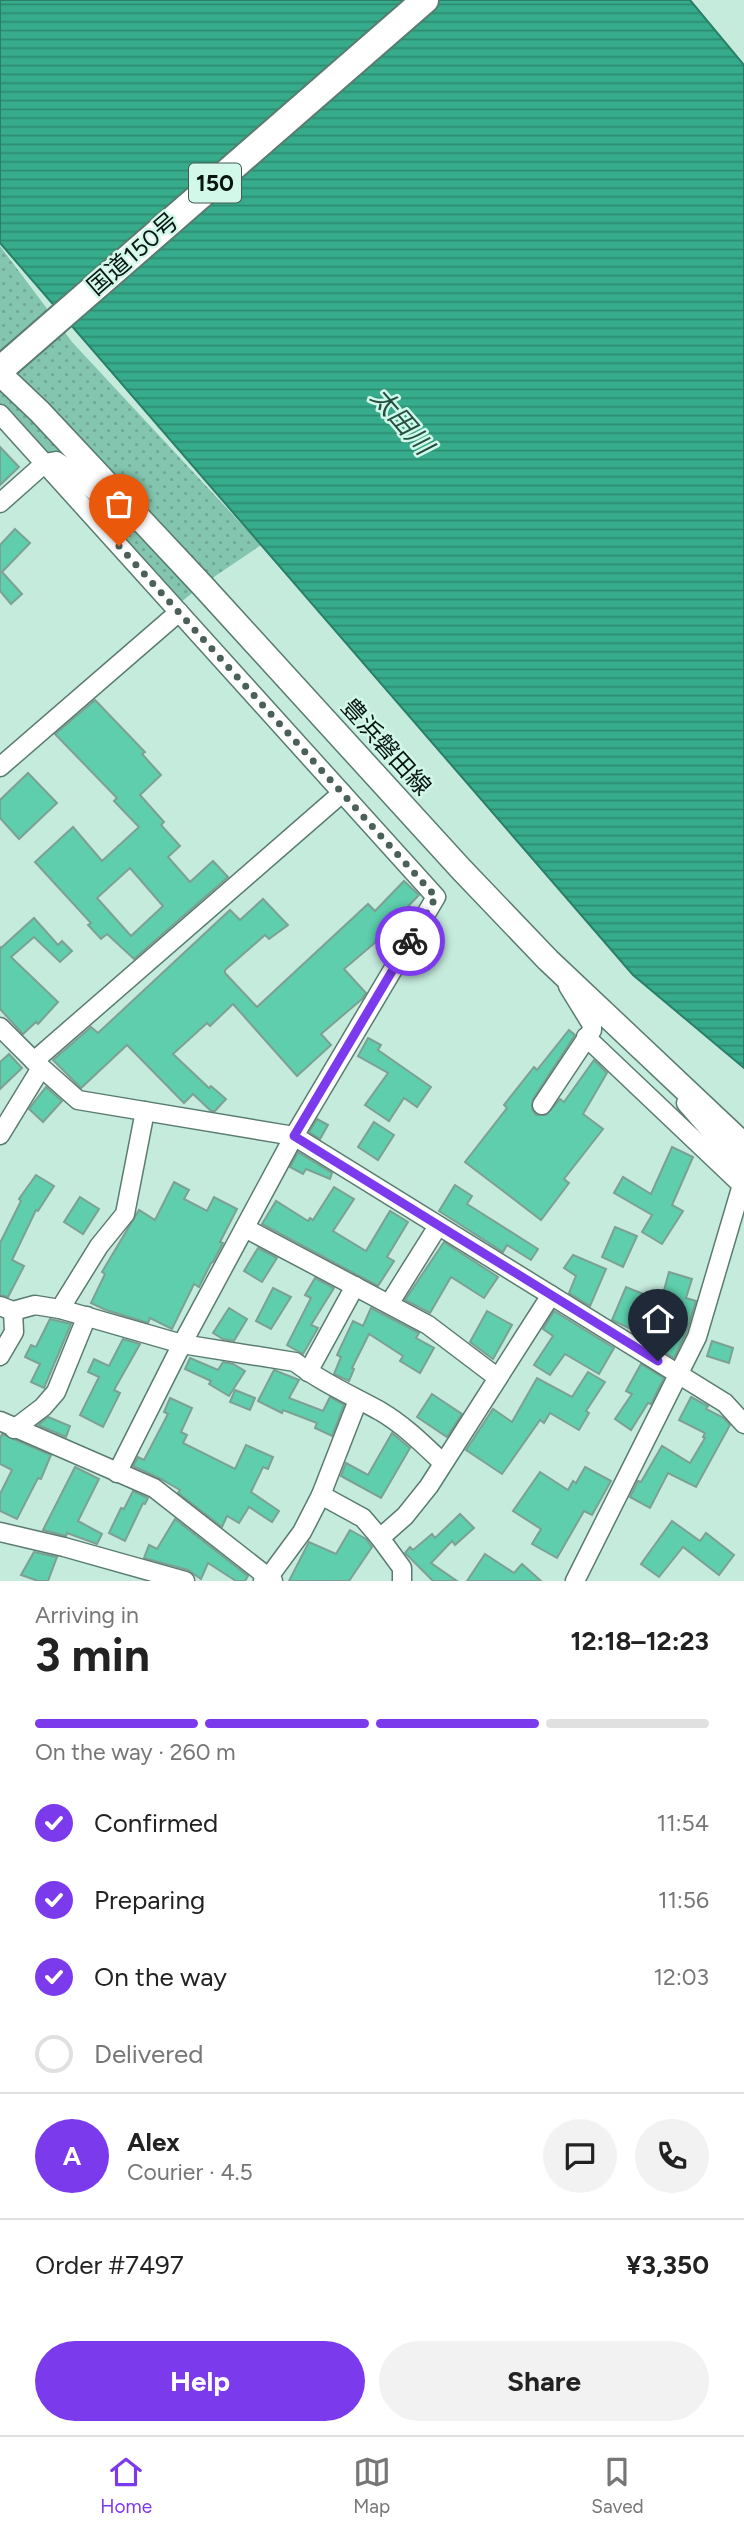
<!DOCTYPE html>
<meta charset="utf-8">
<style>
:root{--surface:#fff;--page:#f2f2f2;--text:#222;--muted:#767676;--line:#e0e0e0;--accent:#7c3aed}
body{margin:0;font-family:Figtree,"Noto Sans JP",sans-serif;background:var(--page);color:var(--text);height:100vh;display:flex;flex-direction:column;font-size:26px;white-space:nowrap}
*{box-sizing:border-box;margin:0}
p{font-size:23px;color:var(--muted)}
.icon{flex:none;width:38px;height:38px;fill:none;stroke:currentColor;stroke-width:2;stroke-linecap:round;stroke-linejoin:round}
.map{position:relative;height:1581px;overflow:hidden}
.panel{display:flex;flex-direction:column;background:var(--surface);flex:1}
.panel>*{flex:none}
.pin{position:absolute;display:grid;place-items:center;width:60px;height:60px;color:#fff;margin:-72px -30px;border-radius:50% 50% 50% 0;rotate:-45deg;box-shadow:0 0 7px #0007}
.pin .icon{rotate:45deg}
.courier{position:absolute;display:grid;place-items:center;width:70px;height:70px;margin:-35px;border:5px solid #7c3aed;border-radius:50%;background:#fff;color:#222;box-shadow:0 2px 9px #0007}
.overview em{font-style:normal;font-weight:700}
.overview div{display:flex;flex-direction:column-reverse}
.overview{display:flex;align-items:center;justify-content:space-between;height:119px;padding:0 35px}
h1{font-size:46px;font-weight:700;line-height:52px}
.bar{display:grid;grid-template-columns:repeat(4,1fr);gap:10px 7px;align-content:center;height:84px;padding:0 35px}
.bar i{height:9px;border-radius:5px;background:var(--line)}
.bar .selected{background:var(--accent)}
.bar p{grid-column:span 4}
.line{display:flex;align-items:center;gap:18px;padding:0 35px;border-top:2px solid var(--line)}
.line div{flex:1}
.round{display:grid;place-items:center;flex:none;width:74px;height:74px;border-radius:37px;background:var(--page)}
ol{padding:0 35px;list-style:none}
li{display:flex;align-items:center;gap:21px;height:77px}
li p{margin-inline-start:auto}
li .icon{padding:7px;border-radius:50%;background:var(--accent);color:#fff;stroke-width:4}
li:last-child{color:var(--muted)}
li i{width:38px;height:38px;border:4px solid var(--line);border-radius:50%}
.cta{display:flex;gap:14px;margin-top:auto;padding:14px 35px}
.cta a{flex:1;height:80px;border-radius:42px;background:var(--accent);color:#fff;font-size:28px;font-weight:700;line-height:80px;text-align:center}
.cta a+a{background:var(--page);color:var(--text)}
.dock{display:flex;justify-content:space-around;align-items:center;height:98px;border-top:2px solid var(--line);background:var(--surface);font-size:19px;color:var(--muted)}
.dock a{display:grid;justify-items:center;gap:4px}
.dock .selected{color:var(--accent)}
.map>svg:first-child{display:block}
</style>
<div class="map">
<svg width="744" height="1581" viewBox="0 0 744 1581">
<defs>
<pattern id="grass-dots" width="8" height="8" patternUnits="userSpaceOnUse" patternTransform="scale(1.75)"><rect width="8" height="8" fill="#83c5af"/><path d="M2 2h.1M6 6h.1" fill="none" stroke="#70a896" stroke-width="1.8" stroke-linecap="round"/></pattern>
<pattern id="water-rules" width="6" height="5" patternUnits="userSpaceOnUse" patternTransform="scale(1.75)"><rect width="6" height="5" fill="#37ac8c"/><path d="M0 2.5h6" fill="none" stroke="#2c8b71"/></pattern>
</defs>
<rect width="100%" height="100%" fill="#c5ebdd"/>
<!-- grass -->
<polygon fill="url(#grass-dots)" points="0,246 72,342 261,545 202,585 175,607 0,406"/>
<!-- water -->
<polygon fill="url(#water-rules)" stroke="#297f67" stroke-width="2" points="0,0 690,0 744,65 744,1068 633,975 0,243"/>
<!-- building -->
<g fill="#5ecead" stroke="#7da094" stroke-width="2" fill-rule="evenodd">
<polygon points="0,447 19,467 0,485"/>
<polygon points="15,529 30,543 2,572 22,594 11,604 0,591 0,545"/>
<path d="M95,700L145,752L142,754L161,775L140,795L164,822L161,825L180,846L168,857L190,882L213,861L228,877L134,959L107,934L101,939L88,925L91,923L35,862L73,827L102,861L139,827L114,801L117,798L55,734ZM130,868L163,906L131,936L97,898Z"/>
<polygon points="28,773 57,803 19,839 0,818 0,800"/>
<polygon points="404,881 419,895 389,926 391,929 344,969 366,993 362,999 321,1034 331,1045 297,1076 233,1004 210,1026 207,1023 173,1054 209,1088 211,1086 226,1099 215,1111 211,1111 193,1094 184,1103 127,1045 81,1088 53,1060 91,1027 98,1033 230,910 240,920 263,899 288,925 269,939 265,935 225,970 225,973 257,1007 368,904 375,911"/>
<polygon points="34,918 58,945 62,941 72,951 60,962 34,937 11,957 58,1002 38,1024 36,1022 23,1034 0,1009 0,947 1,948"/>
<polygon points="569,1030 575,1035 533,1099 532,1109 536,1115 546,1115 560,1099 564,1102 594,1060 607,1073 583,1114 603,1129 564,1179 569,1183 541,1220 465,1162 507,1108 504,1105 534,1067 537,1070"/>
<polygon points="368,1038 381,1045 378,1050 431,1087 417,1107 404,1098 389,1121 365,1105 388,1073 358,1056"/>
<polygon points="9,1054 22,1068 0,1089 0,1062"/>
<polygon points="46,1087 62,1101 43,1122 29,1109"/>
<polygon points="317,1119 328,1125 320,1139 309,1132"/>
<polygon points="374,1122 394,1135 378,1160 358,1147"/>
<polygon points="672,1147 693,1157 672,1205 683,1211 662,1244 642,1232 652,1215 614,1193 623,1177 651,1194"/>
<polygon points="298,1152 332,1173 330,1179 306,1169 303,1174 290,1167"/>
<polygon points="36,1175 54,1186 38,1211 36,1210 12,1260 24,1266 8,1297 0,1295 0,1243 21,1201 19,1199"/>
<polygon points="174,1182 189,1190 184,1199 207,1211 214,1197 237,1209 220,1242 223,1243 213,1262 211,1263 199,1287 194,1284 172,1329 150,1318 148,1323 106,1310 91,1303 105,1274 102,1272 139,1210 155,1220"/>
<polygon points="455,1185 472,1196 467,1204 538,1249 531,1260 507,1245 503,1252 439,1211"/>
<polygon points="334,1187 354,1199 333,1231 366,1251 390,1211 408,1222 387,1257 394,1261 378,1286 262,1224 276,1201 308,1221 310,1218 313,1220"/>
<polygon points="80,1197 99,1209 83,1234 64,1222"/>
<polygon points="615,1227 637,1236 623,1267 602,1257"/>
<polygon points="444,1242 498,1277 484,1298 451,1277 430,1313 405,1300"/>
<polygon points="258,1248 277,1258 262,1282 244,1271"/>
<polygon points="573,1255 606,1269 590,1306 569,1293 576,1276 564,1268"/>
<polygon points="669,1272 692,1279 686,1298 696,1301 686,1333 674,1358 652,1344 654,1340 612,1320 626,1287 661,1301"/>
<polygon points="315,1278 334,1288 311,1325 318,1328 303,1354 287,1345 311,1298 305,1295"/>
<polygon points="273,1288 291,1297 271,1329 256,1321"/>
<polygon points="229,1308 247,1319 234,1341 223,1339 213,1333"/>
<polygon points="371,1308 419,1333 416,1338 434,1348 420,1373 400,1361 403,1356 369,1334 352,1368 354,1369 349,1381 334,1374 341,1357 337,1355 353,1321 363,1326"/>
<polygon points="487,1311 512,1325 493,1359 470,1342"/>
<polygon points="554,1311 614,1348 599,1374 565,1354 550,1375 534,1365 553,1336 543,1329"/>
<polygon points="50,1319 71,1324 44,1388 31,1382 40,1364 25,1357 31,1345 36,1347"/>
<polygon points="123,1339 140,1344 114,1390 120,1393 103,1427 80,1415 99,1377 88,1372 94,1359 109,1366"/>
<polygon points="712,1341 733,1348 729,1363 707,1356"/>
<polygon points="190,1358 218,1370 223,1362 233,1364 245,1371 229,1396 209,1384 211,1381 185,1369"/>
<polygon points="641,1364 664,1378 651,1404 648,1403 631,1430 615,1419 632,1394 626,1391"/>
<polygon points="274,1370 299,1380 289,1398 323,1411 330,1397 344,1405 332,1436 315,1428 317,1423 283,1410 282,1413 258,1401"/>
<polygon points="588,1372 605,1382 586,1411 589,1413 579,1430 550,1413 544,1423 540,1420 502,1474 466,1450 493,1409 512,1422 537,1378 572,1397"/>
<polygon points="235,1390 255,1398 250,1410 230,1402"/>
<polygon points="432,1394 462,1414 447,1437 417,1417"/>
<polygon points="691,1397 708,1406 706,1409 724,1418 730,1425 696,1487 668,1473 650,1508 630,1497 638,1481 641,1482 662,1446 690,1463 705,1438 703,1437 705,1433 679,1420"/>
<polygon points="170,1398 192,1408 181,1432 187,1435 183,1443 235,1469 246,1445 273,1457 268,1469 263,1467 251,1492 279,1511 272,1522 249,1507 239,1523 227,1516 222,1527 178,1493 180,1490 159,1478 133,1466 138,1457 144,1460 168,1414 164,1412"/>
<polygon points="48,1417 70,1426 66,1437 38,1425"/>
<polygon points="392,1433 410,1448 381,1498 341,1476 346,1463 368,1475"/>
<polygon points="2,1434 51,1455 41,1479 38,1478 17,1519 0,1511 0,1494 12,1470 0,1464 0,1439"/>
<polygon points="75,1467 99,1479 78,1521 102,1534 97,1544 67,1533 66,1536 43,1530"/>
<polygon points="585,1467 611,1481 592,1515 584,1511 557,1558 532,1544 541,1529 513,1511 540,1472 568,1490 573,1481 576,1483"/>
<polygon points="133,1491 148,1498 145,1504 143,1503 125,1541 109,1533 121,1508 124,1509"/>
<polygon points="460,1514 474,1528 455,1545 452,1541 431,1563 457,1581 433,1581 405,1553 410,1547 413,1550 432,1534 435,1538"/>
<polygon points="175,1519 248,1576 245,1581 236,1581 208,1563 201,1579 188,1570 144,1558 149,1545 157,1549"/>
<polygon points="672,1521 700,1541 706,1533 734,1555 719,1575 683,1547 659,1577 641,1564"/>
<polygon points="350,1530 366,1539 372,1547 349,1581 289,1581 309,1542 336,1554"/>
<polygon points="34,1552 57,1557 48,1581 38,1581 21,1575"/>
<polygon points="485,1554 514,1573 522,1564 541,1581 467,1581"/>
</g>
<g fill="none" stroke-linecap="round" stroke-linejoin="round">
<!-- minor casing -->
<g stroke="#5a7c70" stroke-width="21">
<g id="minor">
<polyline points="0,414 436,897 294,1136 182,1344 117,1473"/>
<path d="M0,503L45,463L56,461C85,479 107,507 138,522"/>
<polyline points="0,767 179,612"/>
<polyline points="0,1027 34,1061 78,1100 294,1136 725,1403 744,1424"/>
<polyline points="586,1037 744,1187"/>
<polyline points="34,1061 342,793"/>
<polyline points="686,1103 744,1169"/>
<polyline points="542,1105 592,1030 592,1025 568,986"/>
<polyline points="0,1135 41,1068"/>
<polyline points="245,1228 428,1325 498,1378"/>
<polyline points="389,1304 438,1226"/>
<path d="M0,1306L13,1311L35,1305L60,1309L182,1344L295,1362C321,1382 351,1395 380,1411C404,1425 423,1444 443,1463"/>
<polyline points="60,1309 99,1246 125,1214 145,1111"/>
<polyline points="0,1356 14,1332 13,1311"/>
<polyline points="308,1372 355,1286"/>
<polyline points="0,1421 154,1488 273,1581"/>
<polyline points="14,1429 43,1407 56,1392 87,1316"/>
<polyline points="321,1495 363,1518 380,1538 405,1516 429,1486 551,1295"/>
<polyline points="0,1532 64,1547 185,1581"/>
<polyline points="380,1538 402,1568 402,1581"/>
<polyline points="263,1581 268,1578 302,1532 321,1495 358,1400"/>
<polyline points="575,1581 697,1337 744,1178"/>
</g>
</g>
<!-- major casing -->
<g stroke="#5a7c70" stroke-width="26">
<polyline id="major" points="0,374 40,412 202,585 461,869 548,960 744,1145"/>
</g>
<!-- highway casing -->
<g stroke="#5a7c70" stroke-width="30">
<polyline id="highway" points="0,370 425,0"/>
</g>
<!-- minor -->
<use href="#minor" stroke="#fff" stroke-width="18"/>
<!-- major -->
<use href="#major" stroke="#fff" stroke-width="23"/>
<!-- highway -->
<use href="#highway" stroke="#fff" stroke-width="26"/>
</g>
<g fill="none" stroke-linecap="round" stroke-linejoin="round">
<!-- done -->
<polyline stroke="#4a6058" stroke-width="7" stroke-dasharray="0 12.6" points="119,546 436,897 410,941"/>
<!-- route -->
<polyline stroke="#7c3aed" stroke-width="9" points="410,941 294,1136 658,1361"/>
</g>
<g text-anchor="middle" stroke-width="5" stroke-linejoin="round" paint-order="stroke">
<!-- shield labels -->
<rect fill="#d2f8ea" stroke="#455952" stroke-width="2" x="189" y="163.5" width="52" height="39" rx="5"/>
<g font-size="23" font-weight="bold" fill="#081511">
<text x="215" y="191">150</text>
</g>
<!-- street labels -->
<g font-size="24" fill="#081511" stroke="#d2f8ea">
<text transform="translate(133 254) rotate(-41)" y="8">国道150号</text>
<text transform="translate(386 747) rotate(48)" y="8">豊浜磐田線</text>
</g>
<!-- water labels -->
<g font-size="26" font-style="italic" fill="#215042" stroke="#d2f8ea">
<text transform="translate(402 421) rotate(49)" y="9">太田川</text>
</g>
</g>
</svg>
<div class="pin" style="left:119px;top:546px;background:#ea580c"><svg class="icon" aria-label="bag" viewBox="0 0 24 24"><path d="M5 8h14l-1 12H6zM9 8a3 3 0 0 1 6 0"/></svg></div>
<div class="pin" style="left:658px;top:1361px;background:#1f2937"><svg class="icon" aria-label="home" viewBox="0 0 24 24"><path d="M3 11l9-7 9 7M6 9v11h12V9"/></svg></div>
<div class="courier" style="left:410px;top:941px"><svg class="icon" aria-label="bike" viewBox="0 0 24 24"><circle cx="6" cy="16" r="4"/><circle cx="18" cy="16" r="4"/><path d="M6 16l4-8h5l3 8M10 8l3 8H6M13 5h3"/></svg></div>
</div>
<section class="panel">
<div class="overview"><div><h1>3 min</h1><p>Arriving in</p></div><em>12:18–12:23</em></div>
<div class="bar"><i class="selected"></i><i class="selected"></i><i class="selected"></i><i></i><p>On the way · 260 m</p></div>
<ol>
<li><svg class="icon" aria-label="check" viewBox="0 0 24 24"><path d="M5 12l5 5 9-10"/></svg>Confirmed<p>11:54</p></li>
<li><svg class="icon" aria-label="check" viewBox="0 0 24 24"><path d="M5 12l5 5 9-10"/></svg>Preparing<p>11:56</p></li>
<li><svg class="icon" aria-label="check" viewBox="0 0 24 24"><path d="M5 12l5 5 9-10"/></svg>On the way<p>12:03</p></li>
<li><i></i>Delivered</li>
</ol>
<div class="line" style="height:126px"><b class="round" style="background:var(--accent);color:#fff">A</b><div><b>Alex</b><p>Courier · 4.5</p></div><a class="round"><svg class="icon" aria-label="chat" viewBox="0 0 24 24"><path d="M4 5h16v11H9l-5 4z"/></svg></a><a class="round"><svg class="icon" aria-label="phone" viewBox="0 0 24 24"><path d="M5 4h4l2 5-3 2q2 4 5 5l2-3 5 2v4C11 20 4 13 5 4z"/></svg></a></div>
<div class="line" style="height:91px"><div>Order #7497</div><b>¥3,350</b></div>
<div class="cta"><a>Help</a><a>Share</a></div>
</section>
<nav class="dock">
<a class="selected"><svg class="icon" aria-label="home" viewBox="0 0 24 24"><path d="M3 11l9-7 9 7M6 9v11h12V9"/></svg>Home</a>
<a><svg class="icon" aria-label="map" viewBox="0 0 24 24"><path d="M3 6l6-2 6 2 6-2v14l-6 2-6-2-6 2zM9 4v14M15 6v14"/></svg>Map</a>
<a><svg class="icon" aria-label="saved" viewBox="0 0 24 24"><path d="M7 4h10v16l-5-4-5 4z"/></svg>Saved</a>
</nav>
